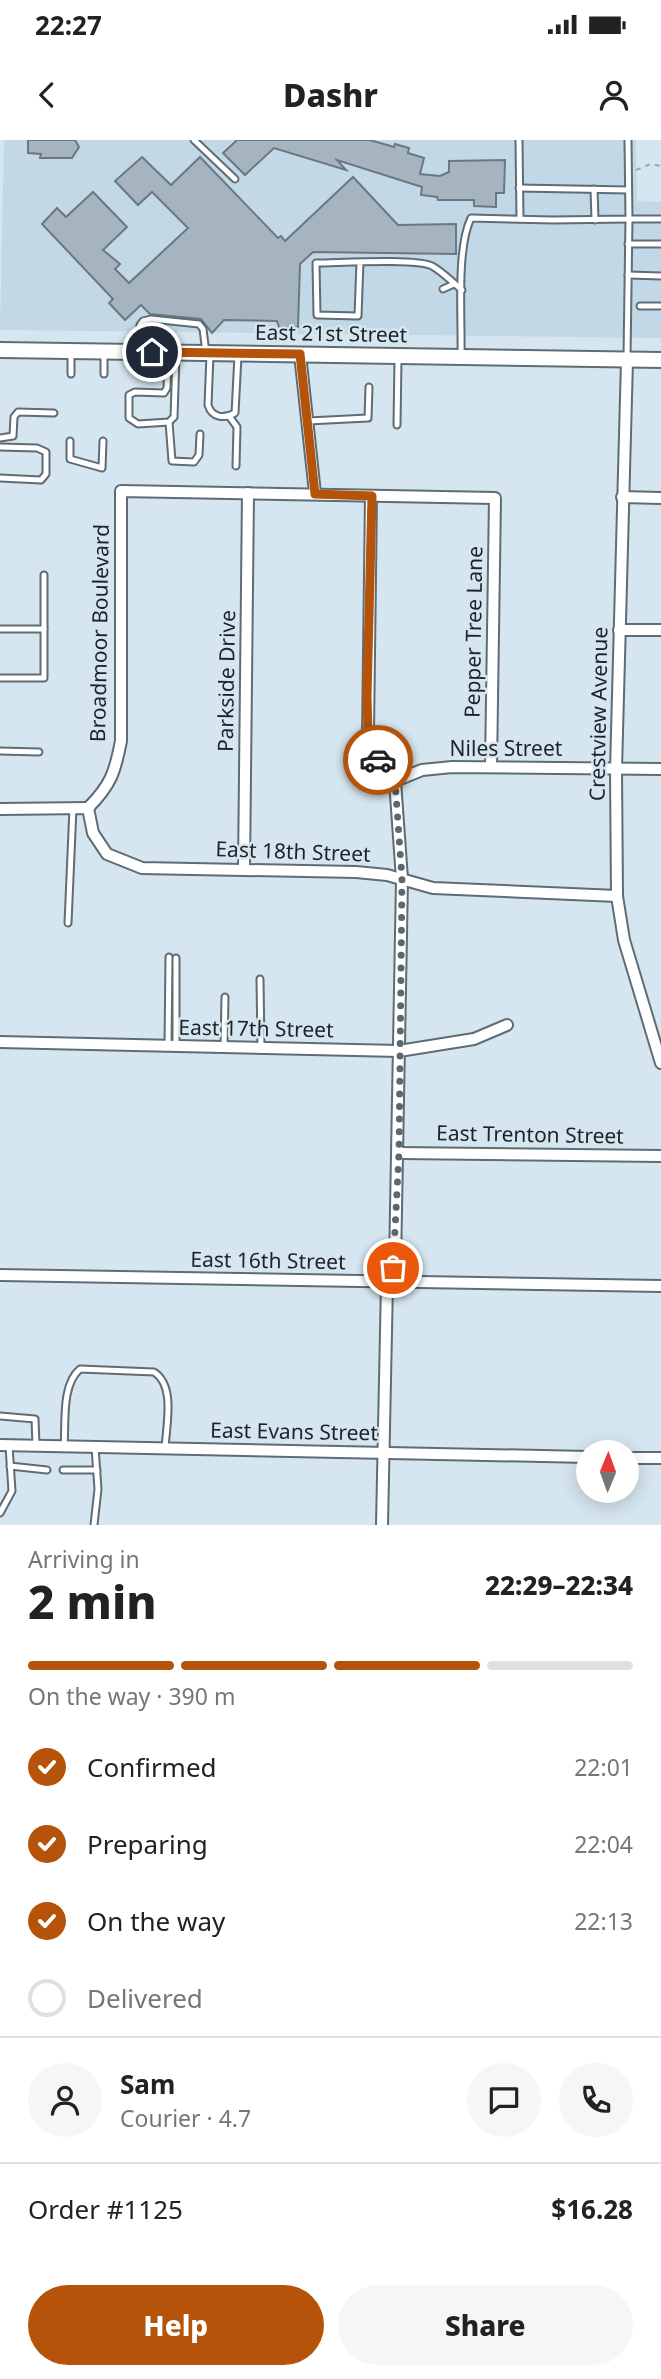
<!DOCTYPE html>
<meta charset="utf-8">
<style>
:root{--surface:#fff;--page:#f6f6f6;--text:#222;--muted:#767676;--line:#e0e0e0;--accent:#b45309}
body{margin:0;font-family:"Noto Sans",sans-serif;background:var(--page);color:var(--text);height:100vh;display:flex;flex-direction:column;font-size:26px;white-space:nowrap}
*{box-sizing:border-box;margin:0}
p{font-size:23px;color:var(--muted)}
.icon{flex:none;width:38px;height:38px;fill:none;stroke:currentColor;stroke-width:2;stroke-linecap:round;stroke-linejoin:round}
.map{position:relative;height:1385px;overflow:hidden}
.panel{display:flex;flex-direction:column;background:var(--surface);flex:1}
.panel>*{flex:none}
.needle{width:46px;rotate:1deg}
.buttons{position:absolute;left:576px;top:1300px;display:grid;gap:14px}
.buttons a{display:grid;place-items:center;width:63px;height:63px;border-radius:50%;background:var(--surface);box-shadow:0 4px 18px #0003;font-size:35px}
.pin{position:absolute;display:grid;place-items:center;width:60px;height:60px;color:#fff;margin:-30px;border:4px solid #fff;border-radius:50%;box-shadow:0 2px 7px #0007}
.courier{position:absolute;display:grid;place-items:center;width:70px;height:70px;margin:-35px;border:5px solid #b45309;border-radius:50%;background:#fff;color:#222;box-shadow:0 2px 9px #0007}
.summary em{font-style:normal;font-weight:800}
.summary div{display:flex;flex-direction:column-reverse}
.summary{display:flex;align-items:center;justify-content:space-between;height:119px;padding:0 28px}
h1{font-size:46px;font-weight:800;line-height:52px}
.bar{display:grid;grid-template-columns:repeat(4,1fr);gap:10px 7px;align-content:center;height:84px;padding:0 28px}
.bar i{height:9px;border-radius:5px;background:var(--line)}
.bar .on{background:var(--accent)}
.bar p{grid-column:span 4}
.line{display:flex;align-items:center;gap:18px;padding:0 28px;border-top:2px solid var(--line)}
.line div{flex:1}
.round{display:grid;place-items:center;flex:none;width:74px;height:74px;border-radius:37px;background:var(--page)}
ol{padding:0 28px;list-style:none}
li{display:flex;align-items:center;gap:21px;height:77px}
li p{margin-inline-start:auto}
li .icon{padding:7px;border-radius:50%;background:var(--accent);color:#fff;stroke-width:4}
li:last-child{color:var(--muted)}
li i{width:38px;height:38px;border:4px solid var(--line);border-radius:50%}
.action{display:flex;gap:14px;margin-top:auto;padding:14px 28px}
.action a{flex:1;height:80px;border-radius:42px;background:var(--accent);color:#fff;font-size:28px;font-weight:800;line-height:80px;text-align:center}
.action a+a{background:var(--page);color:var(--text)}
.status{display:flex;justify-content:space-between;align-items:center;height:49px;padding:0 35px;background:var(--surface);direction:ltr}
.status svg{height:19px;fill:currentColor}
header{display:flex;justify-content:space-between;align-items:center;height:91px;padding:0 28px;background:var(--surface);font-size:32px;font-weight:800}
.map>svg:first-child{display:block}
</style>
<div class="status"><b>22:27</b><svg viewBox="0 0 49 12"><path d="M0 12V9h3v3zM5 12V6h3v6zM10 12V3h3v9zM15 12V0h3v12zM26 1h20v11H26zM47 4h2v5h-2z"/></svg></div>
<header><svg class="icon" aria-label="back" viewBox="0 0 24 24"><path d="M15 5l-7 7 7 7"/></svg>Dashr<svg class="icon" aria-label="person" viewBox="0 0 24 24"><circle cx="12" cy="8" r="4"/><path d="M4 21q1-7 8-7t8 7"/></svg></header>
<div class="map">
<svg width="661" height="1385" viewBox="0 0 661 1385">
<rect width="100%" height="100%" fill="#d6e6f0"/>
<!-- built -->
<polygon fill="#c2d8e6" points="4,0 636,0 637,61 661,62 661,198 0,190"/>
<!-- building -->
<g fill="#a5b4be" stroke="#6a7881" stroke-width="2">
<polygon points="28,0 75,0 79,7 72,18 40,18 41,14 28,13"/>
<polygon points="237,0 370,0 394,7 395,4 409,8 408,13 424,18 420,34 440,36 449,32 449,21 505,20 504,53 496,53 496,67 474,66 474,60 438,60 437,57 421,55 422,47 337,20 346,30 274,8 245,35 223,13"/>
<polygon points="142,17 171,45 200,17 278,98 281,96 285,101 353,37 398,85 456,84 456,114 313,112 300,124 298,187 279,187 277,181 224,180 212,193 201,179 150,174 141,165 125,180 109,163 113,159 42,84 57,68 66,77 93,52 127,87 103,110 120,124 115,129 129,143 188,88 152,52 138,65 115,41"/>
</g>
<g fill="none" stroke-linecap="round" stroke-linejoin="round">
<!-- service casing -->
<g stroke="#5e6c74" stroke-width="9">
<g id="service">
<polyline points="194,0 235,39"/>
<polyline points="519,0 520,79"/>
<polyline points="519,48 628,50"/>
<polyline points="594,49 595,80"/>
<polyline points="628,104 661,104"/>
<path d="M360,122L358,176L317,175L316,123C338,123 416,118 432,126C443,132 453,143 462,150"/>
<polyline points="628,135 661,136"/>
<polyline points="443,149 454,144"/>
<polyline points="640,166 661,166"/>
<polyline points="136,211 140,185 143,181 151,179 199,184 203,189 206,213"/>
<polyline points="168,212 167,248 164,253 135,252 129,255 129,278 138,284 169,282 174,277 176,216"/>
<path d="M461,214C462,178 456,109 471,78L553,80L629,79L628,0"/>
<path d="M210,215L208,265C212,278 224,279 235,273L238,216"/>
<polyline points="627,217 629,79 661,79"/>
<polyline points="71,234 71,211"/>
<polyline points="104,234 104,213"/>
<polyline points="229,276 237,287 236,326"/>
<polyline points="308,281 368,278 369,247"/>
<polyline points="169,282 172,321 194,322 199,315 200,294"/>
<polyline points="397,285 398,219"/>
<polyline points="0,298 13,296 14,277 18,272 54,273"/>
<polyline points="70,301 70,319 102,328 103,301"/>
<polyline points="0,307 37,308 46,312 46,334 41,340 0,338"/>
<polyline points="0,489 44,489 44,435"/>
<polyline points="0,538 44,538 44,489"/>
<polyline points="0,611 39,612"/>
<polyline points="68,783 73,668"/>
<polyline points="260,839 261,908"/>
<polyline points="168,906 169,817"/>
<polyline points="176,906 176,818"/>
<polyline points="224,907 225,857"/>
<polyline points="0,1276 35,1279 36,1305"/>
<path d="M64,1306C66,1283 61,1245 80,1229L154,1232C176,1246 166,1286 165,1309"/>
<polyline points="10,1326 47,1330"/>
<polyline points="63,1330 97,1330"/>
<polyline points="0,1373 12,1351 9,1306"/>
<polyline points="94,1385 98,1349 95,1307"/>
</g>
</g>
<!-- minor casing -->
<g stroke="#5e6c74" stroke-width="14">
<g id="minor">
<polyline points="300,214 315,353"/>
<polyline points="627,220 616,630 617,756 624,800 661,923"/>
<polyline points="371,356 368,594 372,612 395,641 402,739 395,1125 387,1143 382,1385"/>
<polyline points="622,357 661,358"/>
<polyline points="619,490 661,490"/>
<polyline points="395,641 422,630 452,627 661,629"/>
<path d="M88,668C111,645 115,632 121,601V351L495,358L491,627"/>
<polyline points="0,669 88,668 93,693 107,714 142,728 356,732 387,735 433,748 617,756"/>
<polyline points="244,729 248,353"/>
<polyline points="0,902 399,911 474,899 507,885"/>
<polyline points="399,1013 661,1016"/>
<polyline points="0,1135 661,1146"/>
<polyline points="0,1305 588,1317"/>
<polyline points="626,1318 661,1318"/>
</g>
</g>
<!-- tertiary casing -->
<g stroke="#5e6c74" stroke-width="18">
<polyline id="tertiary" points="0,210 661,220"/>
</g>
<!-- path -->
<polyline stroke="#9ca8b0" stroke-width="2" stroke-dasharray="5 5" stroke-linecap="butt" points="636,30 651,24 661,26"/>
<!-- service -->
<use href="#service" stroke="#fff" stroke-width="5"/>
<!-- minor -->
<use href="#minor" stroke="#fff" stroke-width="10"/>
<!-- tertiary -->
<use href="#tertiary" stroke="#fff" stroke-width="14"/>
</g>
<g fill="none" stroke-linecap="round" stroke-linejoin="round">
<!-- done -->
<polyline stroke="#5e676d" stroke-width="7" stroke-dasharray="0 12.6" points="378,620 395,641 402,738 399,1013 393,1128"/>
<!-- route -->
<polyline stroke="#b45309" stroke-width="9" points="152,212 300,214 315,354 372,356 367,556 368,594 372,612 378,620"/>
</g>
<g text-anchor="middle" stroke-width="5" stroke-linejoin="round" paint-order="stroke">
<!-- street labels -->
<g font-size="21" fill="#1e2327" stroke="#d6e6f0">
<text transform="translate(331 194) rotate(1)" y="7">East 21st Street</text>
<text transform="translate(474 492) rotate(-89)" y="7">Pepper Tree Lane</text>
<text transform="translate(100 493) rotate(-89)" y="7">Broadmoor Boulevard</text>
<text transform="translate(227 541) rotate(-89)" y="7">Parkside Drive</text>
<text transform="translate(599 574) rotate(-89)" y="7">Crestview Avenue</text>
<text x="506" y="616">Niles Street</text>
<text transform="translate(293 712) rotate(2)" y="7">East 18th Street</text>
<text transform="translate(256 889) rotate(1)" y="7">East 17th Street</text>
<text transform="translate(530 995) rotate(1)" y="7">East Trenton Street</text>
<text transform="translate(268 1121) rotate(1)" y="7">East 16th Street</text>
<text transform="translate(294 1292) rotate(1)" y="7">East Evans Street</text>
</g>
</g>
</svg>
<div class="buttons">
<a><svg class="needle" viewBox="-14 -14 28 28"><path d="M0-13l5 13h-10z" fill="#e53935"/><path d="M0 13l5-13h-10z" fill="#767676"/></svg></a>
</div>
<div class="pin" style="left:393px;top:1128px;background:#ea580c"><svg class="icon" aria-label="bag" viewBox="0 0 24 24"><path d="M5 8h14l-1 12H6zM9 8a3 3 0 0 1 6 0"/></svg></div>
<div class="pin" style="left:152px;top:212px;background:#1f2937"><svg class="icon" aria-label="home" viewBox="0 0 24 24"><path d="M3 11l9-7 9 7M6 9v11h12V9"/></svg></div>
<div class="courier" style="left:378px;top:620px"><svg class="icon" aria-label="car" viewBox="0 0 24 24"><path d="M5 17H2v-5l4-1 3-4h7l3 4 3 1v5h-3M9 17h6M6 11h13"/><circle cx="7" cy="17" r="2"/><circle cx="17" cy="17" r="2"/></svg></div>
</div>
<section class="panel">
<div class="summary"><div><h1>2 min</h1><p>Arriving in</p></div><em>22:29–22:34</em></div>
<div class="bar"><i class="on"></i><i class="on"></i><i class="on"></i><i></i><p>On the way · 390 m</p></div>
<ol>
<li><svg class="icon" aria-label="check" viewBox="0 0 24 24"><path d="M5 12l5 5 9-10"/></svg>Confirmed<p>22:01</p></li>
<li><svg class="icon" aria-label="check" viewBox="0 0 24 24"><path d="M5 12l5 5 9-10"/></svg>Preparing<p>22:04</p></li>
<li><svg class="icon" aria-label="check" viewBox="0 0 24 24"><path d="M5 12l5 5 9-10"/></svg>On the way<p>22:13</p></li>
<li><i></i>Delivered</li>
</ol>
<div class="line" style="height:126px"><a class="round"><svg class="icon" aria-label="person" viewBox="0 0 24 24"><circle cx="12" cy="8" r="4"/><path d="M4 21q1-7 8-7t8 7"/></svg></a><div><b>Sam</b><p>Courier · 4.7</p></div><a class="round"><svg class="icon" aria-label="chat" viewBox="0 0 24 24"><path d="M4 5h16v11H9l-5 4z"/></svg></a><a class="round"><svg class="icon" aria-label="phone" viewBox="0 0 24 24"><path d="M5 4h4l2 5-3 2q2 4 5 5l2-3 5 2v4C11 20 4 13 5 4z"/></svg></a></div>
<div class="line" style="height:91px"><div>Order #1125</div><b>$16.28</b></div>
<div class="action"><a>Help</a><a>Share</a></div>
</section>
